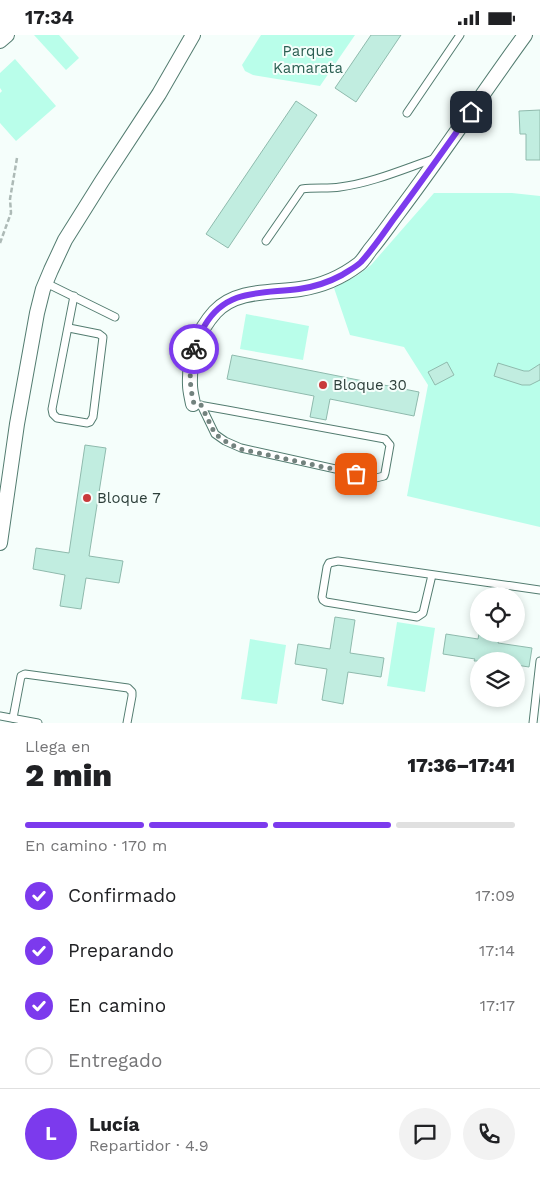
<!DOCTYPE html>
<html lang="es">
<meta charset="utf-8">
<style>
:root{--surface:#fff;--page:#f2f2f2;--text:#202124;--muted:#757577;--line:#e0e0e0;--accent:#7c3aed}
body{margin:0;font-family:"Work Sans",sans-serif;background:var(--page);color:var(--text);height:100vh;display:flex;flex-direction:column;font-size:19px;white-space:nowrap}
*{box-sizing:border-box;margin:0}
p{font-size:16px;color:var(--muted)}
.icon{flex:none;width:28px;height:28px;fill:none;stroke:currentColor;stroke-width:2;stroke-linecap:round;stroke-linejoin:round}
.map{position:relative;height:688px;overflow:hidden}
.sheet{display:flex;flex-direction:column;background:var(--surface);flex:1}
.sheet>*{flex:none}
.fabs{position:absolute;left:470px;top:552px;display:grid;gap:10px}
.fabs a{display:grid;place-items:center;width:55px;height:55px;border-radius:50%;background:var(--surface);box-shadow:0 2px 8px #0003;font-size:25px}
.pin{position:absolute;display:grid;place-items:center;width:42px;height:42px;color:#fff;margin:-21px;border-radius:10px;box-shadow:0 2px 8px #0006}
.courier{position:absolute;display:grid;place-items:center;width:50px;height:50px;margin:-25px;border:4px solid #7c3aed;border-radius:50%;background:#fff;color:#222;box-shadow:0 1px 6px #0007}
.overview em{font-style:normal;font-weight:800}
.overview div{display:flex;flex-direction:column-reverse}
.overview{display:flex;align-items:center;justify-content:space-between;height:85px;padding:0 25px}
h1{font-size:32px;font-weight:800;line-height:38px}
.bar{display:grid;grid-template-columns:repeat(4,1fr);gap:8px 5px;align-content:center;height:60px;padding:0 25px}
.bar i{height:6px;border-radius:4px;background:var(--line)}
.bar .selected{background:var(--accent)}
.bar p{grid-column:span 4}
.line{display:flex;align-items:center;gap:12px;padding:0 25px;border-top:1px solid var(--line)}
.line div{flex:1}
.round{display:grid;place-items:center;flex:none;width:52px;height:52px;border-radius:26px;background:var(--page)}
ol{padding:0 25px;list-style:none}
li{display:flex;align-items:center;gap:15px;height:55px}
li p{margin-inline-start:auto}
li .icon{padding:5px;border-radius:50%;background:var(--accent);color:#fff;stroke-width:4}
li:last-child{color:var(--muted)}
li i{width:28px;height:28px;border:2px solid var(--line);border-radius:50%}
.status{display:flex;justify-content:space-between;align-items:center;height:35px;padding:0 25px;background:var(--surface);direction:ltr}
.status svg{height:14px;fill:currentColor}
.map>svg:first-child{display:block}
</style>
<div class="status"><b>17:34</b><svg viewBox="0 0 49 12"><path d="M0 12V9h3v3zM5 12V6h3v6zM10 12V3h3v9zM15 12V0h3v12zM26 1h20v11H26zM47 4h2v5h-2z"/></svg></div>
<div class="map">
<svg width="540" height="688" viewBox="0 0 540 688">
<rect width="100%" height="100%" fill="#f5fefb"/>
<!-- green -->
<g fill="#b9feea">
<polygon points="34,0 59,0 79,23 66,35"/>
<polygon points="261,0 355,0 320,51 253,40 245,36 242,30"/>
<polygon points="15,24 56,71 16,106 0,88 0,58 2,56 0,53 0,38"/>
<polygon points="434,158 512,158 540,161 540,492 407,461 428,350 404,312 350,300 334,253 358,240 371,230"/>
<polygon points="246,279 309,291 303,325 240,314"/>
<polygon points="397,587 435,593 425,657 387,651"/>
<polygon points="250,604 286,610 277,669 241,664"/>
</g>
<!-- building -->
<g fill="#c1ede0" stroke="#8fbaad">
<polygon points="371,0 401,0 356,67 335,53"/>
<polygon points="296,66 317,80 228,213 206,199"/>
<polygon points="540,75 540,125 526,125 526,99 520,99 519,76"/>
<polygon points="232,320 419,357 414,381 330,364 326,385 310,382 314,361 227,344"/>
<polygon points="447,327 454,340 435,350 428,337"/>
<polygon points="498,328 524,336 529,336 540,329 540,345 530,350 522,350 494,341"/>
<polygon points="85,410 106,413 89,521 123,526 119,548 86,543 81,574 60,571 65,540 33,534 36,513 69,518"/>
<polygon points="335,582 355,585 350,618 384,623 381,642 348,637 343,669 322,665 327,634 295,629 298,609 330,614"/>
<polygon points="446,599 478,604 479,599 500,599 498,608 532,613 529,632 516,630 516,626 474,626 475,624 443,619"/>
</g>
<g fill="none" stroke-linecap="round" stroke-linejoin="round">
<!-- service casing -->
<g stroke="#537c70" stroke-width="9">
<g id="service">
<polyline points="407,78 460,0"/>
<path d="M266,206L302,154C315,152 328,154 340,152C372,148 406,133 436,123"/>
<polyline points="46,248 115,282"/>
<polyline points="69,293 99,299 103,302 93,382 90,387 87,388 57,383 53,379 52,374 74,261"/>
<polyline points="193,369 227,375 385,404 390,410 385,438 384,441 376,443 241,413 225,406 215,399 201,370"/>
<polyline points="432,540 423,578 417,582 326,567 323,565 322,562 327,532 329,528 338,526 540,555"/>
<polyline points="0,681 38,688"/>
<polyline points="13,683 21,641 25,639 128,653 132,657 132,661 127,688"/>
<polyline points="533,688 540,626"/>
</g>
</g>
<!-- minor casing -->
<g stroke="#537c70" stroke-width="16">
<g id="minor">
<polyline points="0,6 7,0"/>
<path d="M193,369C192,363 190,356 190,350C189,323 197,297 215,277C236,254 272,258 300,254C321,251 342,242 359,229C363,226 367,219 370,215C380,203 389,190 398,178C442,120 482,59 525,0"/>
<polyline points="0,508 17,389 37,278 43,254 51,235 65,205 102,146 159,59 193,0"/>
</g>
</g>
<!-- path -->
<polyline stroke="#adbab6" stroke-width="2.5" stroke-dasharray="5 2.5" stroke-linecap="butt" points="0,208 11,178 10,164 17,123"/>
<!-- service -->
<use href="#service" stroke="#fff" stroke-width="7"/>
<!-- minor -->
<use href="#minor" stroke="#fff" stroke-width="14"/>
</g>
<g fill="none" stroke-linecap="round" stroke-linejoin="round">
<!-- done -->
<path stroke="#73827e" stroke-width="5" stroke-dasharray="0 9" d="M194,314C189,334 189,348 194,369L201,370L215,399L225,406L240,414L356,439"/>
<!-- route -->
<path stroke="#7c3aed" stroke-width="6" d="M194,314C197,305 200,298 205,290C227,253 262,259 299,254C314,252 329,247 342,240C348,236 356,232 361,227C373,214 383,199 393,185C420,149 445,113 471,77"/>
</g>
<!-- markers -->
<g fill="#c93a3b" stroke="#f5fefb" stroke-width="2">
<circle cx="323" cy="350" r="5"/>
<circle cx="87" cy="463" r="5"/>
</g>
<g text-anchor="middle" stroke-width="4" stroke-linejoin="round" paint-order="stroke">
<!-- park labels -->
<g font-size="15" fill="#2b5f52" stroke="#f5fefb">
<text x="308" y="21">Parque<tspan x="308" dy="17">Kamarata</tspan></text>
</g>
<!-- poi labels -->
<g font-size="15" fill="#2d3f3a" stroke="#f5fefb" text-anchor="start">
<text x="333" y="355">Bloque 30</text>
<text x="97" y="468">Bloque 7</text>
</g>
</g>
</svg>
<div class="fabs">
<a><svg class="icon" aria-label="locate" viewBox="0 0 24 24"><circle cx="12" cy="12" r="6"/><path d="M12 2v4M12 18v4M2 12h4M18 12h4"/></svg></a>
<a><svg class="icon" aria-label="layers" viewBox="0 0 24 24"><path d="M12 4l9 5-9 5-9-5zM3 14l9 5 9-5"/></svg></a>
</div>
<div class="pin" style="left:356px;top:439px;background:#ea580c"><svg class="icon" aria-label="bag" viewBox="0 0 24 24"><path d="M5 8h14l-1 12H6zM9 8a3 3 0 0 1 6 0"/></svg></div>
<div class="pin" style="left:471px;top:77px;background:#1f2937"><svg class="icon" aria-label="home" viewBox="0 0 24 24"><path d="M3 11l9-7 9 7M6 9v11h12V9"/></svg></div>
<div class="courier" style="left:194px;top:314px"><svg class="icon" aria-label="bike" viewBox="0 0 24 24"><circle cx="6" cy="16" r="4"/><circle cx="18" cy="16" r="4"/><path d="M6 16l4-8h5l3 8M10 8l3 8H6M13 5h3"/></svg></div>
</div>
<section class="sheet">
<div class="overview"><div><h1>2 min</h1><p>Llega en</p></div><em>17:36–17:41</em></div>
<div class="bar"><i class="selected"></i><i class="selected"></i><i class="selected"></i><i></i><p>En camino · 170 m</p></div>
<ol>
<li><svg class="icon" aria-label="check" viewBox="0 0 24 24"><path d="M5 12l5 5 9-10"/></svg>Confirmado<p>17:09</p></li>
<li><svg class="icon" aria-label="check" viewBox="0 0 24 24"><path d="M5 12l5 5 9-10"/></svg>Preparando<p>17:14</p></li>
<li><svg class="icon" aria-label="check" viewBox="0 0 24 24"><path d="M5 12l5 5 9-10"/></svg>En camino<p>17:17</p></li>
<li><i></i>Entregado</li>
</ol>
<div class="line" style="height:90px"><b class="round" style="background:var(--accent);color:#fff">L</b><div><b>Lucía</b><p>Repartidor · 4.9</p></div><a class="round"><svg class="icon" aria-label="chat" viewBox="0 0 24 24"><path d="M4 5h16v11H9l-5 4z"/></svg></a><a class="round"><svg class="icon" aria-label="phone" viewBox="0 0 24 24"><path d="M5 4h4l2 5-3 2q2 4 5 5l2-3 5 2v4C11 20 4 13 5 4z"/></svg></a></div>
</section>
